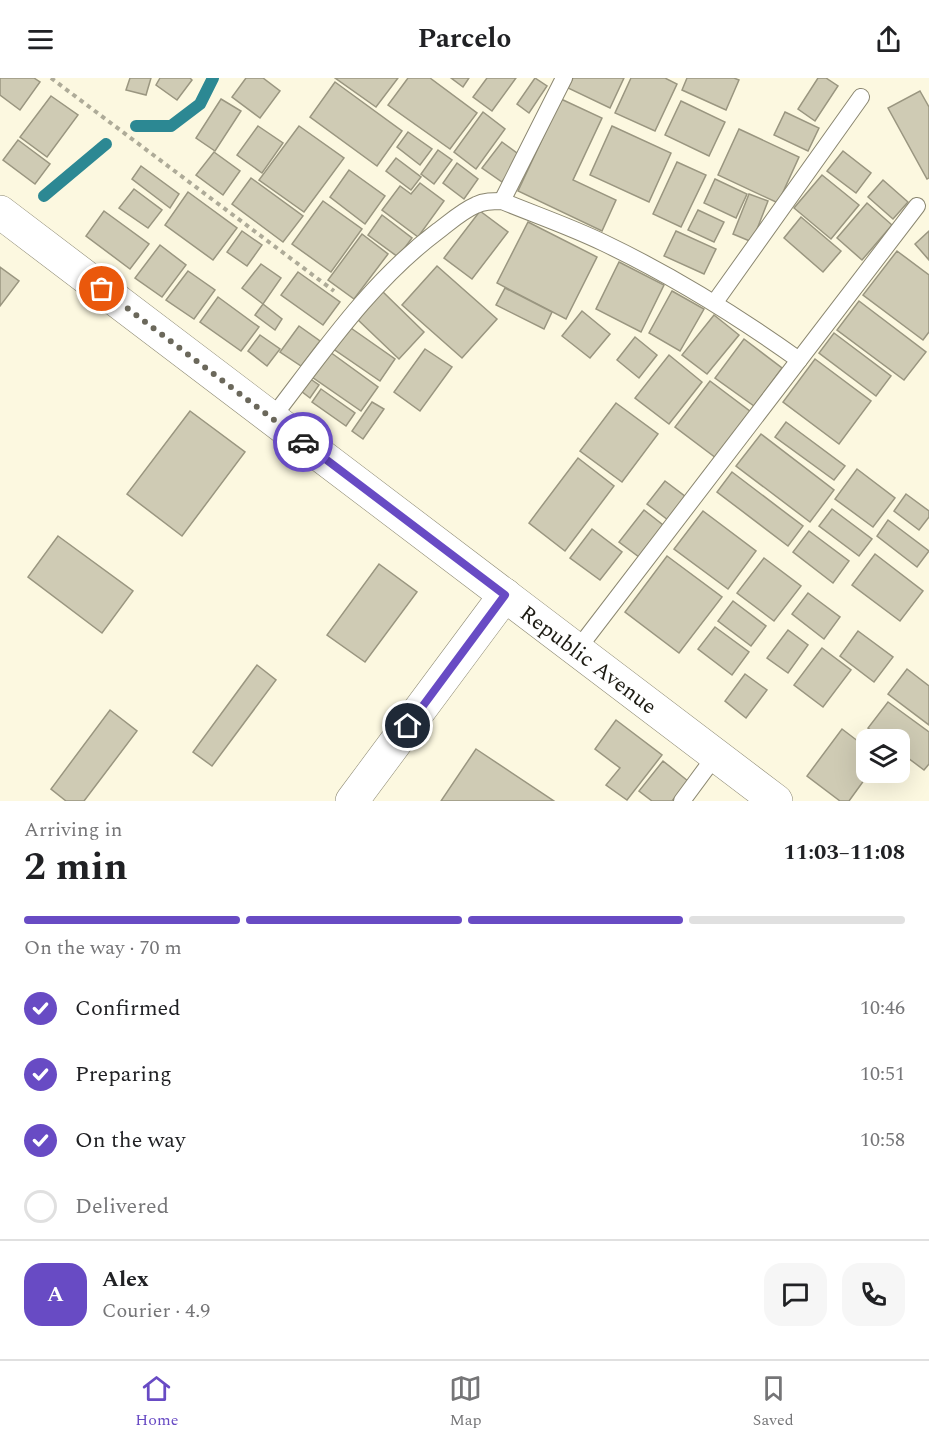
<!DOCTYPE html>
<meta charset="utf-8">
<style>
:root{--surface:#fff;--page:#f6f6f6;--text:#202124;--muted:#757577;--line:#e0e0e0;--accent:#684bc4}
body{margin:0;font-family:Spectral,serif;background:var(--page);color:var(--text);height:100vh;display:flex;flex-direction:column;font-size:22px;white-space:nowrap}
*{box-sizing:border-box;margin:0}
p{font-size:20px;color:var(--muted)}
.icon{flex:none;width:33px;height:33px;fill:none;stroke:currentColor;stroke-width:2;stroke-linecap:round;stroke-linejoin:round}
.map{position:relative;height:723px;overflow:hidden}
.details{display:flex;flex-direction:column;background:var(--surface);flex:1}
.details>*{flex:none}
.buttons{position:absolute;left:856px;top:651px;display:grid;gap:12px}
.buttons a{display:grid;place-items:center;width:54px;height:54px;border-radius:12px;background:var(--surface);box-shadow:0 6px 24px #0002;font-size:30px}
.pin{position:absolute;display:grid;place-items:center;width:51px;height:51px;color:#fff;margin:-26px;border:3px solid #fff;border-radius:50%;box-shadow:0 2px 6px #0007}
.courier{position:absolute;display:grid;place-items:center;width:60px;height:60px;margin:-30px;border:4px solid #684bc4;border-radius:50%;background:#fff;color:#222;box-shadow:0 2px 8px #0007}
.summary em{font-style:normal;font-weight:700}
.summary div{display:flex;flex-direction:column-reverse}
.summary{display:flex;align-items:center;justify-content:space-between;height:102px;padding:0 24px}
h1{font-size:39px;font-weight:700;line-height:45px}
.bar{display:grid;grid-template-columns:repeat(4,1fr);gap:9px 6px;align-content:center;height:72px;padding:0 24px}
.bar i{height:8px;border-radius:4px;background:var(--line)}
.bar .on{background:var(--accent)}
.bar p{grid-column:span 4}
.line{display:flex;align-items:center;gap:15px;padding:0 24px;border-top:2px solid var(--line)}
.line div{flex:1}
.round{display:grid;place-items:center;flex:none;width:63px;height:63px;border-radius:18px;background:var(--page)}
ol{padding:0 24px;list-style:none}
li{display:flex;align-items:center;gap:18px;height:66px}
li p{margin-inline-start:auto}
li .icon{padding:6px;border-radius:50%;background:var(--accent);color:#fff;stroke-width:4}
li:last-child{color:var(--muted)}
li i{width:33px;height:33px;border:3px solid var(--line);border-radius:50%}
header{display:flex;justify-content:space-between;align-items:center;height:78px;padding:0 24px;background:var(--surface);font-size:27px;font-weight:700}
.dock{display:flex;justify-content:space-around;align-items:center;height:84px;border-top:2px solid var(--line);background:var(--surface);font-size:16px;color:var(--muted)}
.dock a{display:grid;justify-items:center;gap:3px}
.dock .on{color:var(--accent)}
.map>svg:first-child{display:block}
</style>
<header><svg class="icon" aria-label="menu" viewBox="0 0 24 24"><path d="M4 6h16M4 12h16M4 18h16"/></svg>Parcelo<svg class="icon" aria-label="share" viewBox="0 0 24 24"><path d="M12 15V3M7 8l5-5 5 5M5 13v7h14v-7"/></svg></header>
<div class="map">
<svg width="929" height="723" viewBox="0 0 929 723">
<rect width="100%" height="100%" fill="#fcf8e0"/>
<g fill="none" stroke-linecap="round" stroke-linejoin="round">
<!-- stream -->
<g stroke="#2c8893" stroke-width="12">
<polyline points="136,48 171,48 200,26 213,0"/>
<polyline points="44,118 106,66"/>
</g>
</g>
<!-- building -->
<g fill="#cfcbb4" stroke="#9a9680" stroke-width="1.5">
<polygon points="0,0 34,0 40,4 20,32 0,17"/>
<polygon points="130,0 151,0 146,17 126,12"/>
<polygon points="160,0 190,0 192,2 177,22 156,7"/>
<polygon points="246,0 263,0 280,13 260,40 232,19"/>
<polygon points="335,0 398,0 376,29"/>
<polygon points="408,0 430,0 477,35 450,71 388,27"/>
<polygon points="451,0 469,0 463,9"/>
<polygon points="487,0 516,0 492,33 473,19"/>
<polygon points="535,0 547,8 529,35 517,26"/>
<polygon points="573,0 624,0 610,30 568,10"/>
<polygon points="631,0 665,0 677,6 655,53 615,35"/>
<polygon points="687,0 734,0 739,2 726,32 682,12"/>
<polygon points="818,0 826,0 838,8 815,43 798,31"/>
<polygon points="335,4 402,53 377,88 310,39"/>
<polygon points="920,13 929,29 929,100 927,101 888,30"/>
<polygon points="51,18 78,37 47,79 20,59"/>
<polygon points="221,21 241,33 215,73 196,60"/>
<polygon points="561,21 602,40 573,102 616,122 602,153 518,113"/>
<polygon points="681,23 725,44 709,78 665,57"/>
<polygon points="483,34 505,51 476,91 454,74"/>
<polygon points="785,34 819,50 808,73 774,57"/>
<polygon points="258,48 283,65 262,95 237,77"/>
<polygon points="299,48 344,80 304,134 259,102"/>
<polygon points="612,48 671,75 649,124 590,97"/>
<polygon points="739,51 799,79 778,125 718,97"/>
<polygon points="408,54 432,71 420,87 397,69"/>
<polygon points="18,62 50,86 35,106 3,82"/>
<polygon points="502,64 521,78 502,104 482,90"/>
<polygon points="438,72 452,82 434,106 421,96"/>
<polygon points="843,73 871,95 856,115 827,93"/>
<polygon points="214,74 240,93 223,117 196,97"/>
<polygon points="396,80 421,99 411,112 386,93"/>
<polygon points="677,84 706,97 681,149 653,136"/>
<polygon points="457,85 478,101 464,121 443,105"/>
<polygon points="141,88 179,116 170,130 132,101"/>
<polygon points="349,92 385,118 365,146 330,119"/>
<polygon points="822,97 859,127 831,161 794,130"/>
<polygon points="251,100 303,138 283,164 232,126"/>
<polygon points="715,101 747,116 736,140 704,125"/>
<polygon points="883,102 908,124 893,141 868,119"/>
<polygon points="420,105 444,123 418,159 382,132 400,108 411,116"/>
<polygon points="134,111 162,132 148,150 119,130"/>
<polygon points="188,114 237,150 213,182 165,147"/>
<polygon points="749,116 768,123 752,164 733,156"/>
<polygon points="323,123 362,151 331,194 292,166"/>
<polygon points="867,125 892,147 862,182 837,160"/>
<polygon points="698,132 724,144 714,164 688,152"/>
<polygon points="104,133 149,166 130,191 86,158"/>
<polygon points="480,133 508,154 472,201 444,180"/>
<polygon points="382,137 412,160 398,179 368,157"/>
<polygon points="801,139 841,173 823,194 784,160"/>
<polygon points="528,144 597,179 566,241 497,205"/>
<polygon points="242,153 262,167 247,188 227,174"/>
<polygon points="676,153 716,171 704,196 664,178"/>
<polygon points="929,153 929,182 915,166"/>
<polygon points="362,156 388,176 354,221 328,202"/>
<polygon points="160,167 186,187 162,219 135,200"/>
<polygon points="897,173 929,197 929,254 923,262 863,217"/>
<polygon points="619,184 664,207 641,254 596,231"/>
<polygon points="261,186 281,200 263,226 242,210"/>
<polygon points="437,188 497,241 462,280 402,227"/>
<polygon points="0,189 19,203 0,228"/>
<polygon points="188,193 215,212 194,241 166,222"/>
<polygon points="298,194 340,224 323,247 281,217"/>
<polygon points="505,210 552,234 544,251 496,227"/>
<polygon points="382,213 424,254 399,281 356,240"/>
<polygon points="672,213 704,231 680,273 649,255"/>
<polygon points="218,219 259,249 241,273 200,244"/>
<polygon points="859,223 926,274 904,302 837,252"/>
<polygon points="263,226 282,241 275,252 255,237"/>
<polygon points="582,233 610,256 590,280 562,258"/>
<polygon points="714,237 739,257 707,296 682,277"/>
<polygon points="299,248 320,263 301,288 280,274"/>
<polygon points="348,248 395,281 380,303 332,270"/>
<polygon points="834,255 891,298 876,318 819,275"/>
<polygon points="260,257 280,271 267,288 248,273"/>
<polygon points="635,259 657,277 639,300 617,282"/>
<polygon points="744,261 782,290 754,328 715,300"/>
<polygon points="425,271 452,289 420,333 394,314"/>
<polygon points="330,274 378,309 361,333 312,299"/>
<polygon points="669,277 702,304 669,346 635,320"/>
<polygon points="815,281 871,323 839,366 783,324"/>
<polygon points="309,300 319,307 310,320 301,313"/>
<polygon points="710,303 751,334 716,380 675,349"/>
<polygon points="321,311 355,335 346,348 312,324"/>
<polygon points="372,324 384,331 363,361 352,353"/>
<polygon points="616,325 658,356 622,404 580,373"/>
<polygon points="190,333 245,374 182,458 127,416"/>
<polygon points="786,344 845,388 834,402 775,359"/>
<polygon points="761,356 834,412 810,444 736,388"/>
<polygon points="578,380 614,408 565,473 529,445"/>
<polygon points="857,391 895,420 873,449 835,421"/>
<polygon points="732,394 803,448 788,468 717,414"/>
<polygon points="665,403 686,419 668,442 647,426"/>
<polygon points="906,416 929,433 929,439 919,452 894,433"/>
<polygon points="832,431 872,461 859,478 819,448"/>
<polygon points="644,432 663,447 639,479 619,464"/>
<polygon points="703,433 756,473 728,511 674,471"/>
<polygon points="888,442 929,473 917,489 877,458"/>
<polygon points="592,451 622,474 600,502 570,480"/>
<polygon points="809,453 849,483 833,505 793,474"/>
<polygon points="58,458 133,513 102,555 28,499"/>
<polygon points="875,476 923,513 900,543 852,507"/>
<polygon points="667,478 722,519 679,575 625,534"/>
<polygon points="764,480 801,508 774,543 737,515"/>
<polygon points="379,486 417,514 365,584 327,557"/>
<polygon points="808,515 840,539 824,561 792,536"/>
<polygon points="733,523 766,548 751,568 718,543"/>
<polygon points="715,549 749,574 732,597 698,571"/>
<polygon points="788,552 808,567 788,595 767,580"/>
<polygon points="858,553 893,579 874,604 840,578"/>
<polygon points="822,570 851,592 823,629 794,607"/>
<polygon points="257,587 276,602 212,688 193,674"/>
<polygon points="907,591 929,608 929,647 888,616"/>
<polygon points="745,596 767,612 746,640 725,623"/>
<polygon points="888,624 929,654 929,686 924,692 900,674 900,662 884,662 868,650"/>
<polygon points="110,632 137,653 84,723 66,723 51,711"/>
<polygon points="616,642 662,677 627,722 606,707 620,690 595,671"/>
<polygon points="842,651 867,670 867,694 870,694 849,723 840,723 807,698"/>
<polygon points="476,671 554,723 441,723"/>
<polygon points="663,683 688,703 672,723 652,723 639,713"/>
</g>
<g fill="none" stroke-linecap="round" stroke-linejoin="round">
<!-- service casing -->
<g stroke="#8b8771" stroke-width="18">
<g id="service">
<polyline points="502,123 564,0"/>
<polyline points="715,224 861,19"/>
<path d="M272,340C323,274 370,204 438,153C450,144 462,133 476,127C484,123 493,123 502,123C536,137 571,149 604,165C673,198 736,237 799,282"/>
<polyline points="577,572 917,128"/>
<polyline points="682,723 716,677"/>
</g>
</g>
<!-- minor casing -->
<g stroke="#8b8771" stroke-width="34">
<polyline id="minor" points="352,723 505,517"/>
</g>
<!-- secondary casing -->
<g stroke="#8b8771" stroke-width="34">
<polyline id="secondary" points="0,134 776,723"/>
</g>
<!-- path -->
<polyline stroke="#aeab98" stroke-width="4" stroke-dasharray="4.5 4.5" stroke-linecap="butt" points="51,0 334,213"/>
<!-- service -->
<use href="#service" stroke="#fff" stroke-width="16"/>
<!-- minor -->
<use href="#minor" stroke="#fff" stroke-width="33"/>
<!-- secondary -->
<use href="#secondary" stroke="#fff" stroke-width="33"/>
</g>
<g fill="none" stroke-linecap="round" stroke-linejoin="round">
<!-- done -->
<polyline stroke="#6b685b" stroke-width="6" stroke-dasharray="0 10.8" points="102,211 303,364"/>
<!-- route -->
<polyline stroke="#684bc4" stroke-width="8" points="303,364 505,517 408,648"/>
</g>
<g text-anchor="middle" stroke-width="4.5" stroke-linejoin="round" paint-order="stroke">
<!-- street labels -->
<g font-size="22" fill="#1d1b13" stroke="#fff">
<text transform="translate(589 581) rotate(37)" y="8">Republic Avenue</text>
</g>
</g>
</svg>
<div class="buttons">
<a><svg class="icon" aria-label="layers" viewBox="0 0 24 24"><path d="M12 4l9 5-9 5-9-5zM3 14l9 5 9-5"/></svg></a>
</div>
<div class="pin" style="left:102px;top:211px;background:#ea580c"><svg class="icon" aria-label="bag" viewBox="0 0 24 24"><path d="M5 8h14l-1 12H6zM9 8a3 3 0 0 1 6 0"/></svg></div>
<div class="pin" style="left:408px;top:648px;background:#1f2937"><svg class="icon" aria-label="home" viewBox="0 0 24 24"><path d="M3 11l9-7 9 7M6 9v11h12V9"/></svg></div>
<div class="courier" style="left:303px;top:364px"><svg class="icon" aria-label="car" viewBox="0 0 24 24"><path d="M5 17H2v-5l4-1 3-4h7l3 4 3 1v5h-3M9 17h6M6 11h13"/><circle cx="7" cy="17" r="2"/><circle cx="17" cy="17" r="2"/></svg></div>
</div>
<section class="details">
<div class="summary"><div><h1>2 min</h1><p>Arriving in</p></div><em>11:03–11:08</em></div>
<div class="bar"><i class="on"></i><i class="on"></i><i class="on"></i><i></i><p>On the way · 70 m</p></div>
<ol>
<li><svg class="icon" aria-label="check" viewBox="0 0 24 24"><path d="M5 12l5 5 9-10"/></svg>Confirmed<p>10:46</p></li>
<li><svg class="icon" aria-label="check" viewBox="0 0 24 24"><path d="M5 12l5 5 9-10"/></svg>Preparing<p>10:51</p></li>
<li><svg class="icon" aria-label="check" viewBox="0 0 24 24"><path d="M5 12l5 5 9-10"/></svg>On the way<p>10:58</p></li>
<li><i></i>Delivered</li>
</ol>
<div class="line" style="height:108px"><b class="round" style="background:var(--accent);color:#fff">A</b><div><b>Alex</b><p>Courier · 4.9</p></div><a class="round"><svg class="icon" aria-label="chat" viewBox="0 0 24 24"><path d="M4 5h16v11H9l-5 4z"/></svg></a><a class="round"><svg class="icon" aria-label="phone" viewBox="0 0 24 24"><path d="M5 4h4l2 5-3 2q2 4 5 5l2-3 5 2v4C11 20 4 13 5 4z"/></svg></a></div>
</section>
<nav class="dock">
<a class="on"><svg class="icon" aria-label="home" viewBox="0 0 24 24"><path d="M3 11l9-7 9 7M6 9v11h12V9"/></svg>Home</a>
<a><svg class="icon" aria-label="map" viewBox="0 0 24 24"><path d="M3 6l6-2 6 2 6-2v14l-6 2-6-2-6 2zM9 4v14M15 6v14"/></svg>Map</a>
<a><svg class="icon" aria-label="saved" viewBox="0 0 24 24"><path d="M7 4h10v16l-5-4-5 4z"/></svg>Saved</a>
</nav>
